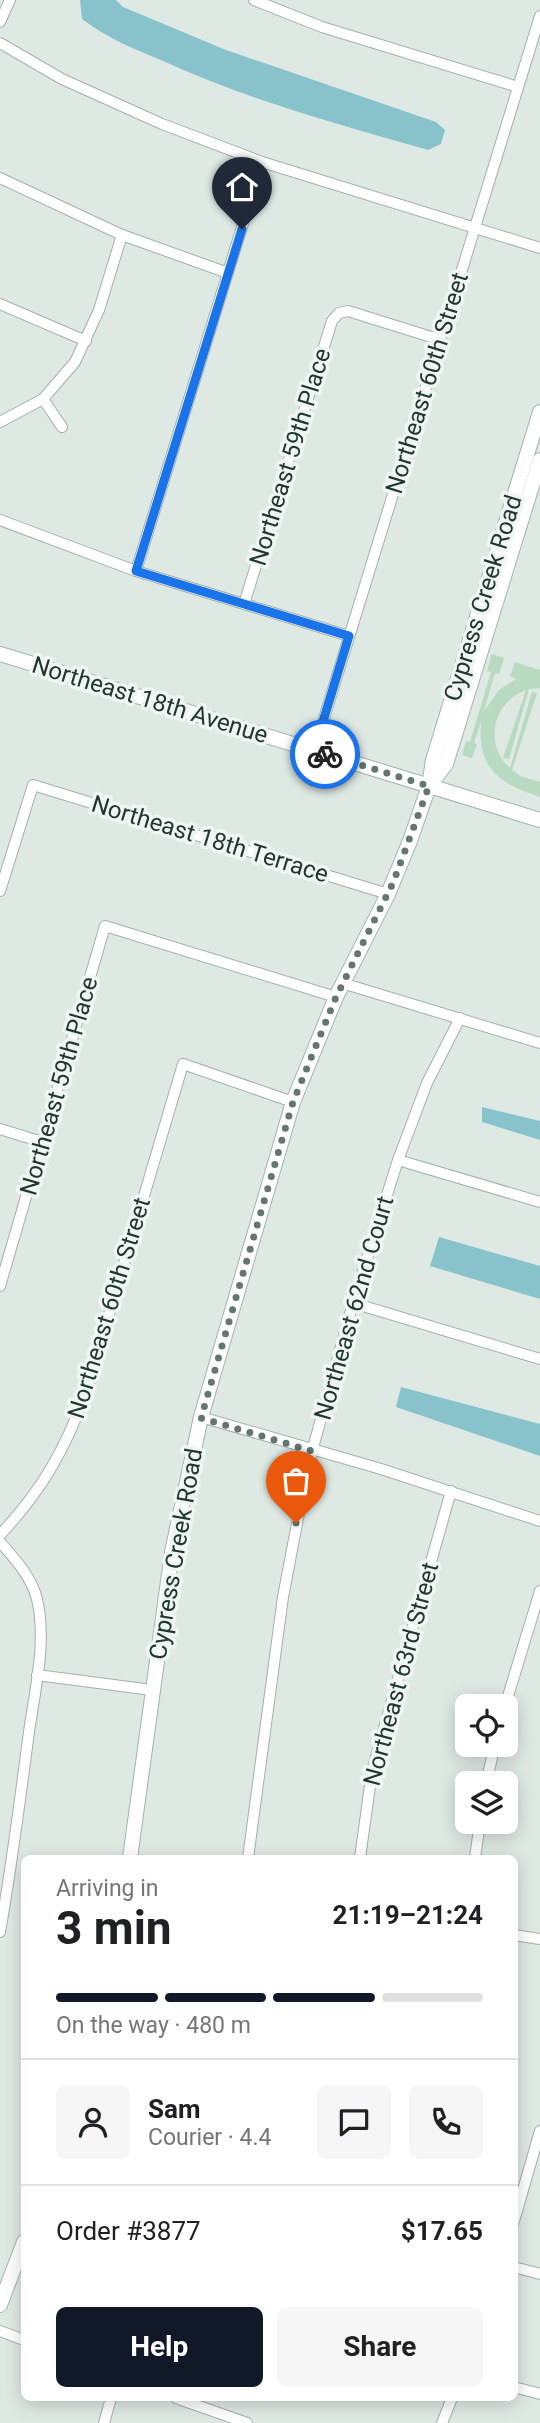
<!DOCTYPE html>
<meta charset="utf-8">
<style>
:root{--surface:#fff;--page:#f6f6f6;--text:#202124;--muted:#757577;--line:#e0e0e0;--accent:#111827}
body{margin:0;font-family:Roboto,sans-serif;background:var(--page);color:var(--text);height:100vh;display:flex;flex-direction:column;font-size:26px;white-space:nowrap}
*{box-sizing:border-box;margin:0}
p{font-size:23px;color:var(--muted)}
.icon{flex:none;width:38px;height:38px;fill:none;stroke:currentColor;stroke-width:2;stroke-linecap:round;stroke-linejoin:round}
.map{position:relative;flex:1;overflow:hidden}
.details{position:absolute;left:21px;top:1855px;width:497px;height:546px;display:flex;flex-direction:column;background:var(--surface);border-radius:10px;box-shadow:0 4px 18px #0003}
.details>*{flex:none}
.buttons{position:absolute;left:455px;top:1694px;display:grid;gap:14px}
.buttons a{display:grid;place-items:center;width:63px;height:63px;border-radius:10px;background:var(--surface);box-shadow:0 4px 18px #0003;font-size:35px}
.pin{position:absolute;display:grid;place-items:center;width:60px;height:60px;color:#fff;margin:-72px -30px;border-radius:50% 50% 50% 0;rotate:-45deg;box-shadow:0 0 7px #0007}
.pin .icon{rotate:45deg}
.courier{position:absolute;display:grid;place-items:center;width:70px;height:70px;margin:-35px;border:5px solid #1a73e8;border-radius:50%;background:#fff;color:#222;box-shadow:0 2px 9px #0007}
.headline em{font-style:normal;font-weight:700}
.headline div{display:flex;flex-direction:column-reverse}
.headline{display:flex;align-items:center;justify-content:space-between;height:119px;padding:0 35px}
h1{font-size:46px;font-weight:700;line-height:52px}
.bar{display:grid;grid-template-columns:repeat(4,1fr);gap:10px 7px;align-content:center;height:84px;padding:0 35px}
.bar i{height:9px;border-radius:5px;background:var(--line)}
.bar .current{background:var(--accent)}
.bar p{grid-column:span 4}
.line{display:flex;align-items:center;gap:18px;padding:0 35px;border-top:2px solid var(--line)}
.line div{flex:1}
.round{display:grid;place-items:center;flex:none;width:74px;height:74px;border-radius:10px;background:var(--page)}
.button{display:flex;gap:14px;margin-top:auto;padding:14px 35px}
.button a{flex:1;height:80px;border-radius:10px;background:var(--accent);color:#fff;font-size:28px;font-weight:700;line-height:80px;text-align:center}
.button a+a{background:var(--page);color:var(--text)}
.map>svg:first-child{display:block}
</style>
<div class="map">
<svg width="540" height="2423" viewBox="0 0 540 2423">
<rect width="100%" height="100%" fill="#dfe9e4"/>
<!-- green -->
<path fill="#b8dac0" d="M492,654L504,658L499,674L495,673L484,711L499,690L516,679L510,676L515,662L540,670V688L529,689L509,759L503,758L526,690C493,702 483,744 510,768L532,692L537,693L512,770L520,776L540,782V797C499,784 477,768 481,722L474,743L477,744L472,758L462,755L466,741L470,742L491,672L487,671Z"/>
<!-- water -->
<g fill="#88c3cc">
<path d="M80,0H116L123,7L226,50L436,122L445,130L441,144L428,150C338,124 248,100 163,61C134,49 107,38 82,19Z"/>
<polygon points="482,1107 540,1121 540,1140 482,1122"/>
<polygon points="439,1237 540,1266 540,1299 430,1266"/>
<polygon points="401,1387 540,1424 540,1456 396,1407"/>
</g>
<g fill="none" stroke-linecap="round" stroke-linejoin="round">
<!-- street casing -->
<g stroke="#a2b0ab" stroke-width="12">
<g id="street">
<polyline points="254,0 322,27 518,87"/>
<polyline points="0,22 10,0"/>
<polyline points="0,43 62,79 162,124 262,162 540,248"/>
<polyline points="0,178 122,235 228,273"/>
<polyline points="0,304 86,341"/>
<polyline points="43,399 62,427"/>
<polyline points="0,422 43,399 75,362 99,310 122,235"/>
<polyline points="0,520 136,571 349,636"/>
<polyline points="136,571 262,162"/>
<polyline points="244,604 332,321 339,313 348,311 441,340"/>
<polyline points="314,751 540,16"/>
<polyline points="0,891 33,785 388,894"/>
<polyline points="342,983 540,1043"/>
<polyline points="0,1129 42,1142"/>
<polyline points="398,1160 540,1202"/>
<polyline points="0,1286 105,926 336,997"/>
<polyline points="353,1303 540,1359"/>
<polyline points="201,1417 381,1469 540,1521"/>
<path d="M0,1535C42,1490 65,1450 86,1392L183,1064L293,1102"/>
<path d="M0,1542C15,1559 31,1576 37,1599C47,1641 35,1689 29,1732C20,1799 12,1865 0,1932"/>
<polyline points="37,1675 152,1690"/>
<polyline points="505,1706 540,1591"/>
<polyline points="486,1783 495,1745"/>
<polyline points="248,1858 283,1597 308,1466 353,1303 398,1160 427,1083 460,1018"/>
<polyline points="360,1858 372,1771 451,1491"/>
<polyline points="475,1858 480,1822"/>
<polyline points="514,1935 540,1939"/>
<polyline points="514,2221 540,2131"/>
<polyline points="514,2267 540,2274"/>
<polyline points="0,2331 24,2340"/>
<polyline points="514,2387 540,2394"/>
<polyline points="176,2398 247,2423"/>
<polyline points="104,2423 111,2398"/>
<polyline points="442,2423 452,2398"/>
</g>
</g>
<!-- secondary casing -->
<g stroke="#9eb4ac" stroke-width="16">
<g id="secondary">
<polyline points="0,654 540,820"/>
<polyline points="430,785 446,764 540,460"/>
<polyline points="130,1858 172,1552 201,1417 293,1102 336,997 388,894 410,841 429,786 433,760 540,412"/>
<polyline points="0,2305 24,2242"/>
</g>
</g>
<!-- street -->
<use href="#street" stroke="#fff" stroke-width="10"/>
<!-- secondary -->
<use href="#secondary" stroke="#fff" stroke-width="14"/>
</g>
<g fill="none" stroke-linecap="round" stroke-linejoin="round">
<!-- done -->
<polyline stroke="#647670" stroke-width="7" stroke-dasharray="0 12.6" points="296,1523 312,1451 201,1418 293,1102 336,997 393,883 429,786 325,754"/>
<!-- route -->
<polyline stroke="#1a73e8" stroke-width="9" points="242,229 136,571 349,636 314,751 325,754"/>
</g>
<g text-anchor="middle" stroke-width="7" stroke-linejoin="round" paint-order="stroke">
<!-- street labels -->
<g font-size="24" fill="#213831" stroke="#eff6f2">
<text transform="translate(427 383) rotate(-73)" y="8">Northeast 60th Street</text>
<text transform="translate(290 457) rotate(-73)" y="8">Northeast 59th Place</text>
<text transform="translate(483 598) rotate(-73)" y="8">Cypress Creek Road</text>
<text transform="translate(150 700) rotate(17)" y="8">Northeast 18th Avenue</text>
<text transform="translate(210 839) rotate(17)" y="8">Northeast 18th Terrace</text>
<text transform="translate(59 1086) rotate(-74)" y="8">Northeast 59th Place</text>
<text transform="translate(109 1308) rotate(-73)" y="8">Northeast 60th Street</text>
<text transform="translate(354 1308) rotate(-74)" y="8">Northeast 62nd Court</text>
<text transform="translate(176 1554) rotate(-80)" y="8">Cypress Creek Road</text>
<text transform="translate(401 1674) rotate(-75)" y="8">Northeast 63rd Street</text>
</g>
</g>
</svg>
<div class="buttons">
<a><svg class="icon" aria-label="locate" viewBox="0 0 24 24"><circle cx="12" cy="12" r="6"/><path d="M12 2v4M12 18v4M2 12h4M18 12h4"/></svg></a>
<a><svg class="icon" aria-label="layers" viewBox="0 0 24 24"><path d="M12 4l9 5-9 5-9-5zM3 14l9 5 9-5"/></svg></a>
</div>
<div class="pin" style="left:296px;top:1523px;background:#ea580c"><svg class="icon" aria-label="bag" viewBox="0 0 24 24"><path d="M5 8h14l-1 12H6zM9 8a3 3 0 0 1 6 0"/></svg></div>
<div class="pin" style="left:242px;top:229px;background:#1f2937"><svg class="icon" aria-label="home" viewBox="0 0 24 24"><path d="M3 11l9-7 9 7M6 9v11h12V9"/></svg></div>
<div class="courier" style="left:325px;top:754px"><svg class="icon" aria-label="bike" viewBox="0 0 24 24"><circle cx="6" cy="16" r="4"/><circle cx="18" cy="16" r="4"/><path d="M6 16l4-8h5l3 8M10 8l3 8H6M13 5h3"/></svg></div>
<section class="details">
<div class="headline"><div><h1>3 min</h1><p>Arriving in</p></div><em>21:19–21:24</em></div>
<div class="bar"><i class="current"></i><i class="current"></i><i class="current"></i><i></i><p>On the way · 480 m</p></div>
<div class="line" style="height:126px"><a class="round"><svg class="icon" aria-label="person" viewBox="0 0 24 24"><circle cx="12" cy="8" r="4"/><path d="M4 21q1-7 8-7t8 7"/></svg></a><div><b>Sam</b><p>Courier · 4.4</p></div><a class="round"><svg class="icon" aria-label="chat" viewBox="0 0 24 24"><path d="M4 5h16v11H9l-5 4z"/></svg></a><a class="round"><svg class="icon" aria-label="phone" viewBox="0 0 24 24"><path d="M5 4h4l2 5-3 2q2 4 5 5l2-3 5 2v4C11 20 4 13 5 4z"/></svg></a></div>
<div class="line" style="height:91px"><div>Order #3877</div><b>$17.65</b></div>
<div class="button"><a>Help</a><a>Share</a></div>
</section>
</div>
